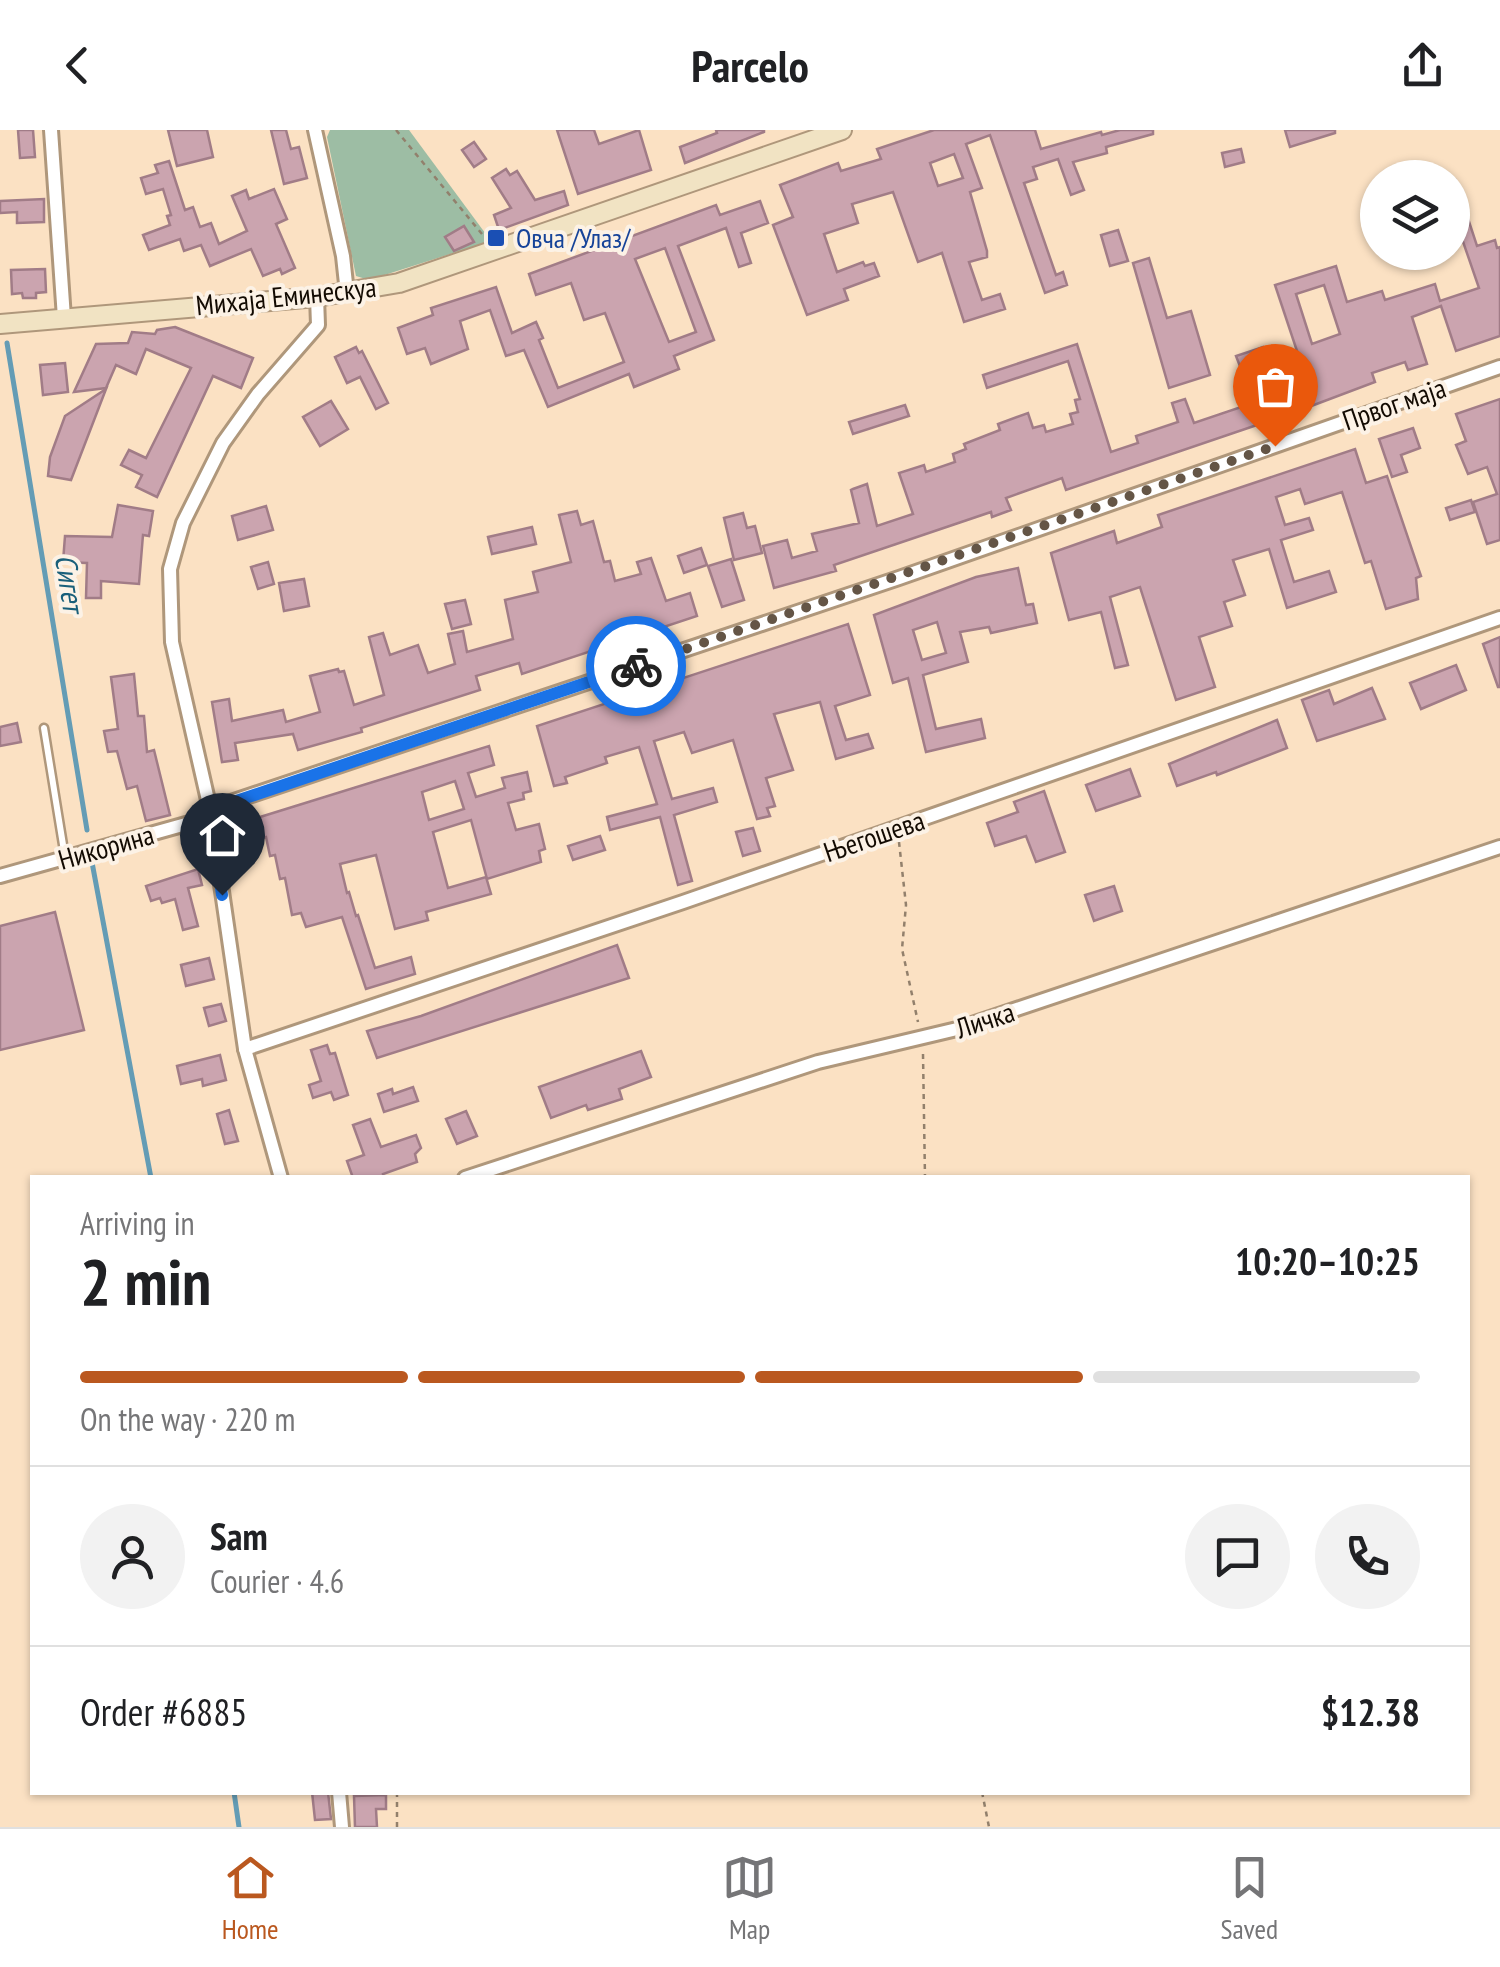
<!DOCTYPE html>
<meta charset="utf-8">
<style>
:root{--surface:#fff;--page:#f2f2f2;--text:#202124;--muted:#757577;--line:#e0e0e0;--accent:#ba581f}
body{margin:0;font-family:"PT Sans Narrow",sans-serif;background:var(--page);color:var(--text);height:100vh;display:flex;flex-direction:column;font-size:38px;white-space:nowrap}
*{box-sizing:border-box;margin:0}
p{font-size:32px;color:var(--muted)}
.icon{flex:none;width:55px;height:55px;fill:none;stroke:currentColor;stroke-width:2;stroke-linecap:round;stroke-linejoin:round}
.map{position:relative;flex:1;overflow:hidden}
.sheet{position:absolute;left:30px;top:1045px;width:1440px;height:620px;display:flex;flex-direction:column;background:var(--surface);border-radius:0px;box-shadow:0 2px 8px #0004}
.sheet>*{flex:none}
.controls{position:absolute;left:1360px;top:30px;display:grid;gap:20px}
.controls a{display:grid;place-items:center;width:110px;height:110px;border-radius:50%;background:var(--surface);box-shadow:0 2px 8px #0004;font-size:50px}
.pin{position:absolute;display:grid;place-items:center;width:85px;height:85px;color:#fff;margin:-102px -42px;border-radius:50% 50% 50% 0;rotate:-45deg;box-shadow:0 0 10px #0007}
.pin .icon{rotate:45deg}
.courier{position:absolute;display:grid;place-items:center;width:100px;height:100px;margin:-50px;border:8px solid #1a73e8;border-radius:50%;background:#fff;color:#222;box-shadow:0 2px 12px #0007}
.head em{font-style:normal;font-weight:700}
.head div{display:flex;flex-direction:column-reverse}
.head{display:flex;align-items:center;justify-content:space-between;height:170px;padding:0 50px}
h1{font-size:65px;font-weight:700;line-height:75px}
.bar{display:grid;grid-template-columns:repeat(4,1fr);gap:15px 10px;align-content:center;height:120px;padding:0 50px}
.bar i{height:12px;border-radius:8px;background:var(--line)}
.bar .current{background:var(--accent)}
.bar p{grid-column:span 4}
.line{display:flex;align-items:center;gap:25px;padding:0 50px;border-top:2px solid var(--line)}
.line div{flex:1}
.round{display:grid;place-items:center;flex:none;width:105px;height:105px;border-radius:52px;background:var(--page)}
header{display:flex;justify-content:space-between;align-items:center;height:130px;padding:0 50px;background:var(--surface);font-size:45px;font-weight:700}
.dock{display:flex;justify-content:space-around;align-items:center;height:140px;border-top:2px solid var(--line);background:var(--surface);font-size:28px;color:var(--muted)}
.dock a{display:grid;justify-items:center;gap:5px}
.dock .current{color:var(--accent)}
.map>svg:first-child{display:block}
</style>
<header><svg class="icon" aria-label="back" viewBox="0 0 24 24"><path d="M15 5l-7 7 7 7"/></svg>Parcelo<svg class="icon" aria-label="share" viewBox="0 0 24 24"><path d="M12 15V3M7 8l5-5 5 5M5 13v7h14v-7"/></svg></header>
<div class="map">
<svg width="1500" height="1697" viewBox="0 0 1500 1697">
<rect width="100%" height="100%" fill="#fbe1c3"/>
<!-- green -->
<polygon fill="#9dbda4" points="330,0 409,0 491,111 369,150 356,146 327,7"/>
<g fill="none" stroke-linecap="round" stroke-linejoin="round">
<!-- stream -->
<g stroke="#649cb5" stroke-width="5">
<polyline points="7,213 87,700"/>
<polyline points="91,727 151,1048"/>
<polyline points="234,1662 239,1697"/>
</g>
</g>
<!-- building -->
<g fill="#cba4af" stroke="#a17c87" stroke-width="2.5" fill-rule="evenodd">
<polygon points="18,0 33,0 35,27 20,28"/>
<polygon points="168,0 207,0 213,27 177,36"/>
<polygon points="271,0 286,0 291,19 299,17 307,48 284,54"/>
<polygon points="557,0 594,0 599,14 639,0 651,40 578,64"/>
<polygon points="716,0 764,0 764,2 685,33 680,17 717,3"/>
<path d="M934,0H1035L1041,19L1101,2L1102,5L1120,0H1153V4L1106,17L1107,23L1073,32L1084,60L1071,65L1058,29L1033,37L1037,49L1024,53L1056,145L1063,142L1067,155L1045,163L990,5L966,14L982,58L970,62L987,121V127L969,132L982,170L1000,164L1005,179L964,192L942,123L918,132L893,62L852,74L858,93L824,104L837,142L863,132L865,136L874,133L879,146L844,159L848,170L807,185L773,95L793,87L780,55L838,33L841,41L881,29L877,19ZM954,24L963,48L938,56L930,33Z"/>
<polygon points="1285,0 1335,0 1335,3 1290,17"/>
<polygon points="474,12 486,29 474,37 462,20"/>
<polygon points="1241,19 1244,32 1225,37 1222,23"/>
<polygon points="169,31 185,80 193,77 200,97 211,93 219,114 247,101 232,66 246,60 249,69 274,59 287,89 276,94 295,138 282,144 280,139 263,146 251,119 210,136 201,115 184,121 180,109 149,120 143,105 170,95 167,86 171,85 163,59 146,64 141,48 158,43 155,35"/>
<polygon points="506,39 510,45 517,41 535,70 564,61 568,75 499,100 494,85 511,78 492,48"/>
<path d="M1455,49L1477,116L1495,110L1497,118L1500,117V206L1456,221L1441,176L1412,187L1427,234L1408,240L1405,232L1372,243L1375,252L1298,281L1066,360L1062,348L1006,368L1011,380L992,387L991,382L834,435L836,441L774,458L763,416L787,410L792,428L817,421L812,404L859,393L851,360L853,359L867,354L877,396L913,384L899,343L924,335L926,342L955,332L953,324L966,319L964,314L1000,300L998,294L1028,283L1033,298L1044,295L1046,302L1073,294L1070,284L1078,282L1075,270L1080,269L1068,231L987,258L983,245L1077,214L1111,322L1138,313L1136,306L1178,292L1172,273L1185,269L1194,293L1268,268L1257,233L1241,239L1236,226L1263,217L1280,264L1308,254L1275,155L1336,136L1347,172L1382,161L1385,170L1435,154L1440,171L1479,158L1459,100L1452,102ZM1324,155L1340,204L1312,214L1296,164Z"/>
<polygon points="44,69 44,92 17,93 17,82 0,83 0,71"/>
<path d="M760,71L768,93L741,103L751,133L739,137L726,98L678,116L714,210L674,226L679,239L634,257L629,244L548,277L524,220L506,226L490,180L460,191L468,219L431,234L425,218L407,224L398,198L433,185L431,178L496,157L512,203L536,192L543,208L539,210L558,258L624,232L605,183L584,190L571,153L536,165L529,144L716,75L720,85ZM665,118L696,202L669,212L635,129Z"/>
<polygon points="464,96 474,112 454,121 445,107"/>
<polygon points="1118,100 1128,131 1110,136 1101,105"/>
<polygon points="1149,128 1167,188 1191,181 1210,245 1169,258 1133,133"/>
<polygon points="45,139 46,162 36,163 36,168 23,168 22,163 12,164 11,140"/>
<polygon points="175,197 253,228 241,258 213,246 157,367 136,357 142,345 121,335 129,320 146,328 191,238 146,219 136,244 116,235 106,258 74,262 96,214 128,213 132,202 155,204 157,200"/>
<polygon points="356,217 359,223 362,221 388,273 376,279 360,247 347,253 335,227"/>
<polygon points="65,233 68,262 43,265 40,235"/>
<polygon points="106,259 71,350 48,346 50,327 65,286"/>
<polygon points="1500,269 1500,410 1487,414 1473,372 1497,364 1487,337 1468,344 1456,315 1466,311 1456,284"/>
<polygon points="331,271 348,299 320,316 303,287"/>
<polygon points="905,275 909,286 853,304 849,292"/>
<polygon points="1413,298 1420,318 1401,325 1407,342 1392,347 1379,309"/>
<polygon points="1355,319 1366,353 1387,346 1421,446 1416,448 1418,469 1386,479 1371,431 1365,433 1342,362 1305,374 1300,359 1276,367 1285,395 1309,388 1313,400 1281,410 1294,452 1329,441 1336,462 1287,478 1269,419 1233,430 1245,465 1224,472 1232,496 1199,507 1215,557 1176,570 1140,457 1110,467 1128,535 1115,538 1101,482 1069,490 1051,423 1114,401 1117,413 1162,397 1158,385"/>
<polygon points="1471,370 1475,382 1450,390 1446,378"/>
<polygon points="118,375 153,381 149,406 143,405 139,454 101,451 101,468 86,468 87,433 63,432 65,406 112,407"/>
<polygon points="266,376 273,400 238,410 232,386"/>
<polygon points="577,381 581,395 593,391 604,432 610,431 615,451 641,444 637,432 651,428 666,471 690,463 697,486 522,544 519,533 476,546 480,560 361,598 362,602 298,620 293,604 235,613 238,630 222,632 212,572 229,569 232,591 283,580 286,592 320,582 310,546 338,539 339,542 344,541 354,575 384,565 369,507 383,503 390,525 418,515 428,543 455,534 448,504 463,501 467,522 513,509 505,470 538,462 533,442 571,432 559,385"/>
<polygon points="743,383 747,398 755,396 762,423 734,430 724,388"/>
<polygon points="532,397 536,414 492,424 488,407"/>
<polygon points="701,418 707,435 684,443 678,426"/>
<polygon points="731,429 744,470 722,477 708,436"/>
<polygon points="268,432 274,454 258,459 251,437"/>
<path d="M1018,438L1026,475L1033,474L1037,493L991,503L989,497L960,502L968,532L923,545L936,599L981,589L985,608L926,622L908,548L893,553L874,485L976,447ZM937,492L946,523L922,530L913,500Z"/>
<polygon points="304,449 309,476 284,481 279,453"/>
<polygon points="465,470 471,494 452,499 445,474"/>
<polygon points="848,494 870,565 835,576 846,610 868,604 873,618 836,629 820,572 774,584 793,640 766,648 775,676 767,678 770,686 757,689 733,610 692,623 684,602 654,611 672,669 713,658 717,672 674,685 692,751 678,755 660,687 610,700 607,687 657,674 639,617 605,627 607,633 565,647 567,653 554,656 537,596"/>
<polygon points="1500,507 1500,557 1498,557 1483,514"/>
<polygon points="1456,535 1466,560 1421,579 1410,553"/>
<polygon points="134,544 138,586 144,586 147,622 154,620 170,685 146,691 137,656 127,659 117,621 108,622 104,601 118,599 111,547"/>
<polygon points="1372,558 1385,589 1317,611 1302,570 1329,560 1334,574"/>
<polygon points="1277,590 1287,618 1217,645 1216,642 1177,656 1169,634"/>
<polygon points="17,593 21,612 0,616 0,597"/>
<path d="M489,616L494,635L468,643L476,667L505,658L502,648L527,642L531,661L523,663L524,669L508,673L516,700L539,694L545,719L539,721L541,732L487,749L471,690L433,702L448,758L486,747L491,764L426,782L428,790L395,799L376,725L340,734L347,763L349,762L356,786L358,785L375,838L411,827L415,844L366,859L342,787L306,797L301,783L292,785L285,748L280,749L275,725L270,726L266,707L252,711L247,691ZM455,651L464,679L429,690L422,662Z"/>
<polygon points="1130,639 1140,666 1096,681 1086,655"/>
<polygon points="1044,661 1065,722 1036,732 1026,706 995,716 987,693 1018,682 1014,672"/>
<polygon points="753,698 760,721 743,726 736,702"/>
<polygon points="600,706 605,720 573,730 568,716"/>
<polygon points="198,739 202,755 188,758 198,796 183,800 175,769 162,773 160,768 151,771 146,756"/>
<polygon points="1114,756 1122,781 1094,791 1085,765"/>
<polygon points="55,782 84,900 0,920 0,796"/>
<polygon points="617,815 629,848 377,928 367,901 421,886"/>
<polygon points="209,828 214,849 186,856 181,835"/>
<polygon points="221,874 226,891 209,896 204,878"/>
<polygon points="327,915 330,924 335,923 348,965 334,970 331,962 313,968 309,955 321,951 311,920"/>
<polygon points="641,921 651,947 619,959 622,969 588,980 586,975 551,988 539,957"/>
<polygon points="220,925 226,950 203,956 202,949 181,954 177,936"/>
<polygon points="413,957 418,971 384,982 378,964 392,959 393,964"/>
<polygon points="229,980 238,1011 225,1014 217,984"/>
<polygon points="466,981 477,1006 457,1014 446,989"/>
<polygon points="370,989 381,1017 416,1005 421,1018 415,1024 417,1032 383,1044 384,1048 353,1048 347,1031 364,1025 353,995"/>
<polygon points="312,1662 328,1662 331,1689 315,1690"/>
<polygon points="386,1665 386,1679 376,1679 377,1697 355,1697 354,1666"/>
</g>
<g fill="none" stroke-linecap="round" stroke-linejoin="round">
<!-- lane casing -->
<g stroke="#af977b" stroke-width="11">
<polyline id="lane" points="44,598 65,727"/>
</g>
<!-- street casing -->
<g stroke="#af977b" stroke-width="18">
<g id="street">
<polyline points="51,0 64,188"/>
<polyline points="315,0 343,126 347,163"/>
<polyline points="210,679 899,448 1500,237"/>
<polyline points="0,746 211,687"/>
<polyline points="245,919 683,772 1500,488"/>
<polyline points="281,1048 245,919 210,679 172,512 170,439 183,393 223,313 258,264 318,195 317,167"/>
<polyline points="465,1048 818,932 957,899 1500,717"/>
<polyline points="339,1662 342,1697"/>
</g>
</g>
<!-- secondary casing -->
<g stroke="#af977b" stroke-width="22">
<polyline id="secondary" points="0,194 317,167 399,153 842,0"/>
</g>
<!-- path -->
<g stroke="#92806c" stroke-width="2.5" stroke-dasharray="5 5" stroke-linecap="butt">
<polyline points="396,0 482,104"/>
<polyline points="899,712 906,775 902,819 918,892"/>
<polyline points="923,924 925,1048"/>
<polyline points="982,1662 989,1697"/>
<polyline points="397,1697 397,1662"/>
</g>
<!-- lane -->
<use href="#lane" stroke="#fff" stroke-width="6"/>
<!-- street -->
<use href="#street" stroke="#fff" stroke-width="12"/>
<!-- secondary -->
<use href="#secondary" stroke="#f1e3c3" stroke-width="18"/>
</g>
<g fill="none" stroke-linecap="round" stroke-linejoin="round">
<!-- done -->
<polyline stroke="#645546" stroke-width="10" stroke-dasharray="0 18" points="636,536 1275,316"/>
<!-- route -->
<polyline stroke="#1a73e8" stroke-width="12" points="222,765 210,680 636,536"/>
</g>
<!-- markers -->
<rect fill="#1a4fb4" stroke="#fcf2e6" stroke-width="4" x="486" y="98" width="20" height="20" rx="5"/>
<g text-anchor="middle" stroke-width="8" stroke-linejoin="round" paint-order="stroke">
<!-- transit labels -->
<g font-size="28" fill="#164399" stroke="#fcf2e6" text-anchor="start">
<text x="516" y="118">Овча /Улаз/</text>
</g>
<!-- street labels -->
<g font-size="28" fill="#120a02" stroke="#fcf2e6">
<text transform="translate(286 166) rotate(-6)" y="10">Михаја Еминескуа</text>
<text transform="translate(1394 274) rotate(-19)" y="10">Првог маја</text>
<text transform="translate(874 706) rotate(-19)" y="10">Његошева</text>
<text transform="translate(106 717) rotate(-16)" y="10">Никорина</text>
<text transform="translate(985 890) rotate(-18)" y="10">Личка</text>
</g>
<!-- water labels -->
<g font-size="30" font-style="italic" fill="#195f7a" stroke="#fcf2e6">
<text transform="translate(69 453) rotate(81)" y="10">Сигет</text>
</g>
</g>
</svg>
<div class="controls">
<a><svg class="icon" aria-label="layers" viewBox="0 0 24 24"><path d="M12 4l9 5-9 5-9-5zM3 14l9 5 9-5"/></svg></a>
</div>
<div class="pin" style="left:1275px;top:316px;background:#ea580c"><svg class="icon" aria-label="bag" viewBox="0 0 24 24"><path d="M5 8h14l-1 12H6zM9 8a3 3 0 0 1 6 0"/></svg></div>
<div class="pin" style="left:222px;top:765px;background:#1f2937"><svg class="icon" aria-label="home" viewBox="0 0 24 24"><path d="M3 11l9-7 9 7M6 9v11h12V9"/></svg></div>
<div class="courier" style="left:636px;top:536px"><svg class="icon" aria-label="bike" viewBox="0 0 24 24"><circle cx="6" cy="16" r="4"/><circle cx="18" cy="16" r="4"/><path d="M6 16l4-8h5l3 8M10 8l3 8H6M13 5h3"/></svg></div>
<section class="sheet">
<div class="head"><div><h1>2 min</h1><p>Arriving in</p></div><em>10:20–10:25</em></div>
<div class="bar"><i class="current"></i><i class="current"></i><i class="current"></i><i></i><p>On the way · 220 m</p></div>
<div class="line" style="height:180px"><a class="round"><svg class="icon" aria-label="person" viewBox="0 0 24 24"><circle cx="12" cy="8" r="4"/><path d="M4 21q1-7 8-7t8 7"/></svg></a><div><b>Sam</b><p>Courier · 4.6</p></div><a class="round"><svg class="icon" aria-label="chat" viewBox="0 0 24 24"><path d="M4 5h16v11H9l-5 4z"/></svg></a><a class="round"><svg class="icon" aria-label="phone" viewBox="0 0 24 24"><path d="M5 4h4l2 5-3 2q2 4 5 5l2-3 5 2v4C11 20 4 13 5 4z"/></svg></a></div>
<div class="line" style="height:130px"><div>Order #6885</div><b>$12.38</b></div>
</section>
</div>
<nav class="dock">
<a class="current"><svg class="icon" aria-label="home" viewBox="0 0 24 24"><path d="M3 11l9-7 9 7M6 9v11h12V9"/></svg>Home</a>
<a><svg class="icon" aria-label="map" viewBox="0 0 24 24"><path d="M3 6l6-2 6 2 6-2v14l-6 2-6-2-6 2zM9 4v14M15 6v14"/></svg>Map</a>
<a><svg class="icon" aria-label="saved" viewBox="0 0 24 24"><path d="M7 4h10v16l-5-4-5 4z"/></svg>Saved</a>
</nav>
